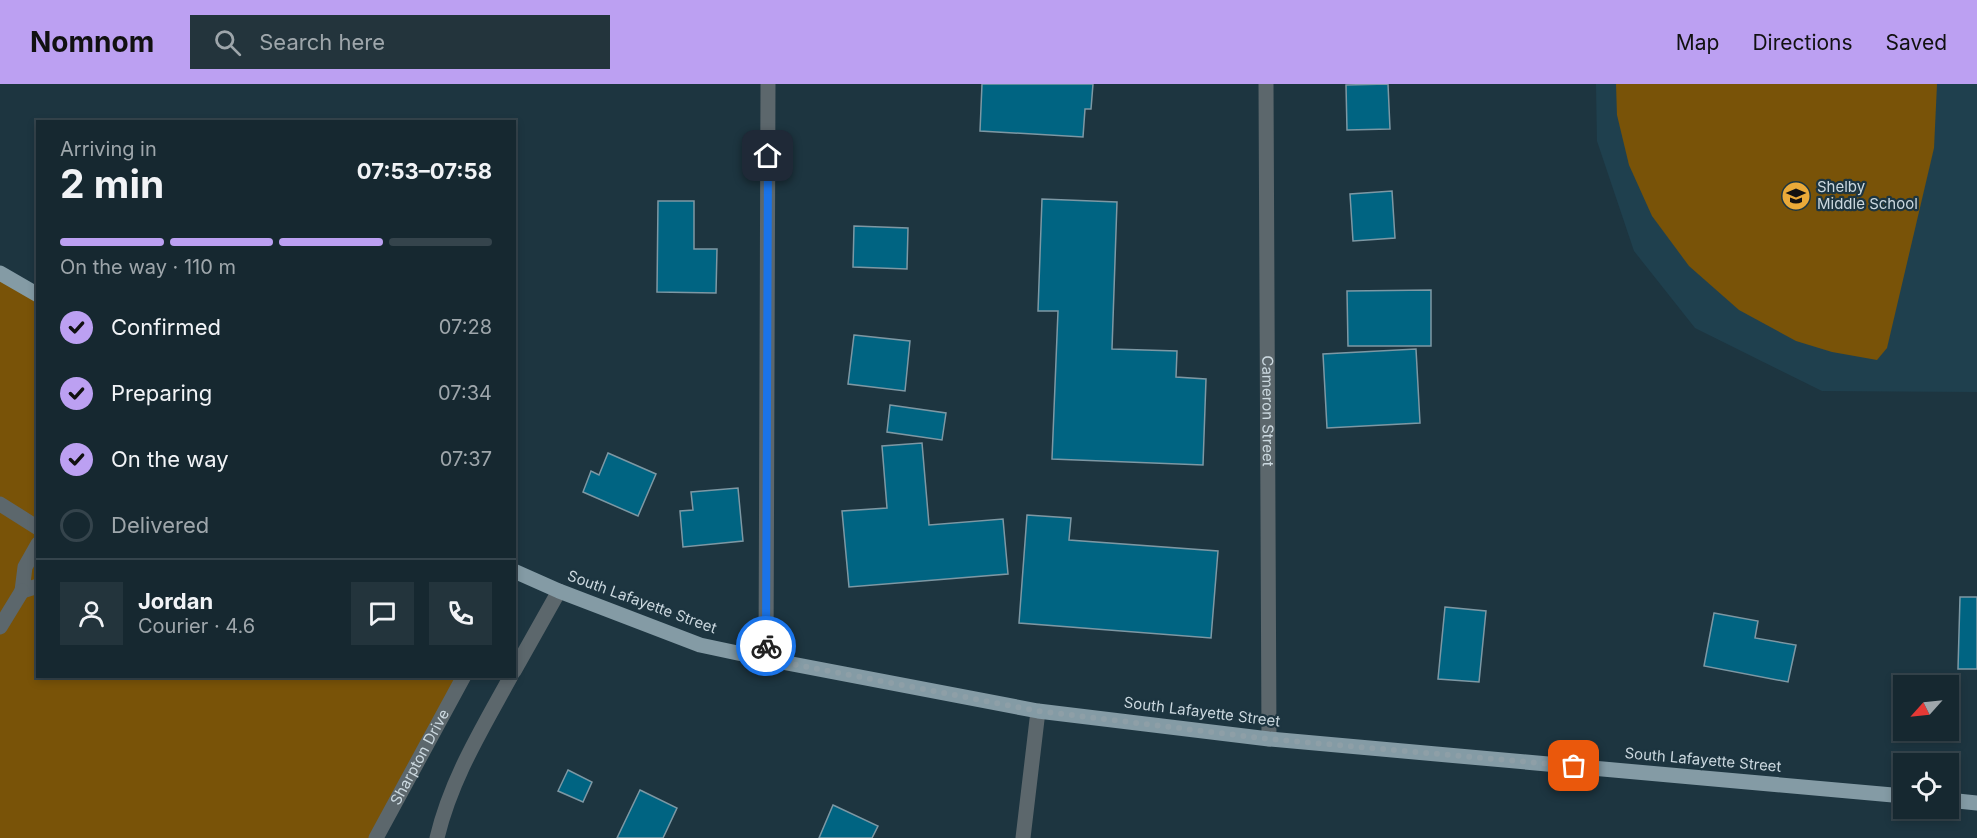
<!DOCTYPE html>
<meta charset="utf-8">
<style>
:root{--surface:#162830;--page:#23343c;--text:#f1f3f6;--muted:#9ea6ab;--line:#35444c;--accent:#bca0f2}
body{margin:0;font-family:Inter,sans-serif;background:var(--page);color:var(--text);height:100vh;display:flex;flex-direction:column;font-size:22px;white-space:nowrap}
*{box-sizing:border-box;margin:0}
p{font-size:20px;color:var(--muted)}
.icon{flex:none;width:33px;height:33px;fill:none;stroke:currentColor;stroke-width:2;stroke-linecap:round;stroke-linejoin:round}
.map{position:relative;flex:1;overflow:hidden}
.side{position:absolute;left:36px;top:36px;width:480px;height:558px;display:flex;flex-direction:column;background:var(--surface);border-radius:0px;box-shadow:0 3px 9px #0003,0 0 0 2px var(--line)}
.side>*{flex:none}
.needle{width:39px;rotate:243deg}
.buttons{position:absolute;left:1893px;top:591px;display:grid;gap:12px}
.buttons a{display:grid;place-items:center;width:66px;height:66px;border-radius:0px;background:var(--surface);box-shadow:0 3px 9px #0003,0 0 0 2px var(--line);font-size:30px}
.pin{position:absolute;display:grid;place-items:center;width:51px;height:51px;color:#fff;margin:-26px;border-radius:12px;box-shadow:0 3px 9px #0006}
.courier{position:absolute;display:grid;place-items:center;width:60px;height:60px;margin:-30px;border:4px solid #1a73e8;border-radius:50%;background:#fff;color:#222;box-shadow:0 2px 8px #0007}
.head em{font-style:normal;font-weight:700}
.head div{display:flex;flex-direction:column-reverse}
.head{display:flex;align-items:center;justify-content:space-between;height:102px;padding:0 24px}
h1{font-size:39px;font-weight:700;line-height:45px}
.bar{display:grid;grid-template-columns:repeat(4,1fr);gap:9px 6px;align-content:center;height:72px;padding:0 24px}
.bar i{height:8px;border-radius:4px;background:var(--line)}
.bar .active{background:var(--accent)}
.bar p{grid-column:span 4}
.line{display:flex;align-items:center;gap:15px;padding:0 24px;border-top:2px solid var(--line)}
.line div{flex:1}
.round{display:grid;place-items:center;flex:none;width:63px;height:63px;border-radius:0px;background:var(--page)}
ol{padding:0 24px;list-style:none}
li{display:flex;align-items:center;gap:18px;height:66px}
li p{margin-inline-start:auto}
li .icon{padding:6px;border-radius:50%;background:var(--accent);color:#111;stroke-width:4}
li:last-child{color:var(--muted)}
li i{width:33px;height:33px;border:3px solid var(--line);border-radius:50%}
header{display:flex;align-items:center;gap:36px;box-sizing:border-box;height:84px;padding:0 30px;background:var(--accent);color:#111}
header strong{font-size:28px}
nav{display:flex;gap:33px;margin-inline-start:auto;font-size:21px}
.search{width:420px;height:54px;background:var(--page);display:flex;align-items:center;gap:15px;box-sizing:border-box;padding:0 21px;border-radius:0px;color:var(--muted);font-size:22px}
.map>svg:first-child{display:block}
</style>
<header>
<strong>Nomnom</strong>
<div class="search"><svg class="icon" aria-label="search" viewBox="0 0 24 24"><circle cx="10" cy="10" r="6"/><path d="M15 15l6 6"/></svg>Search here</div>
<nav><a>Map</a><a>Directions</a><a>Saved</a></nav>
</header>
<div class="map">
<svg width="1977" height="754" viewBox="0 0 1977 754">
<rect width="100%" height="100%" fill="#1d3540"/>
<!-- built -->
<polygon fill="#1f404e" points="1596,0 1977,0 1977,308 1822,307 1695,244 1634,167 1597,57"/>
<!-- green -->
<g fill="#795308">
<polygon points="1616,0 1937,0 1934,64 1887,264 1877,276 1832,268 1796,257 1739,226 1689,182 1652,132 1629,81 1617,31"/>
<polygon points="0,189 37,211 38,592 464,593 376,754 0,754"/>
</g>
<!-- building -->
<g fill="#006482" stroke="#7d98a4" stroke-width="1.5">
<polygon points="982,0 1093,0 1091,25 1085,25 1083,53 980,47"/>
<polygon points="1388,0 1390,45 1347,46 1346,1"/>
<polygon points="1392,107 1395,154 1353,157 1350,110"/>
<polygon points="1042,115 1117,118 1112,265 1177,267 1176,293 1206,295 1203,381 1052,375 1058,227 1038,227"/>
<polygon points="658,117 694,117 694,165 717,165 716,209 657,208"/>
<polygon points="854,142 908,144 907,185 853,183"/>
<polygon points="1431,206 1431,262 1348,262 1347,207"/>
<polygon points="854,251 910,257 905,307 848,300"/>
<polygon points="1416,265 1420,339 1327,344 1323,270"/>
<polygon points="890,321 946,329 942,356 887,348"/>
<polygon points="922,359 929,441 1003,435 1008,490 849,503 842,427 887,424 882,362"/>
<polygon points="608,369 656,390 638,432 583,408 591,387 599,391"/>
<polygon points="738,404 743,457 683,463 680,427 693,426 691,408"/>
<polygon points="1027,431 1071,434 1069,456 1218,467 1211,554 1019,539"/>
<polygon points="1960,513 1977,513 1977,585 1958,585"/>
<polygon points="1445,523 1486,527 1479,598 1438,595"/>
<polygon points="1714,529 1758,537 1755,554 1796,561 1788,598 1704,582"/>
<polygon points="568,686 592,698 583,718 558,707"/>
<polygon points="640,706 677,724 663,754 617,754"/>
<polygon points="833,721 878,742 872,754 819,754"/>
</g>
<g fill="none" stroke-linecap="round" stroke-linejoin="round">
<!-- service -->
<g stroke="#5c676c" stroke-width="15">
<polyline points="0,420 38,444"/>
<polyline points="38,460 25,483 22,507 38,502"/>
<polyline points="0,543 22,507"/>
<polyline points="514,587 559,507"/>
<path d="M437,754C451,695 482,645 511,592"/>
</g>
<!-- minor -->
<g stroke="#5c676c" stroke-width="15">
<path id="s1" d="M1266,0L1269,655"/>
<polyline points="766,575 768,0"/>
<path id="s2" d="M376,754L464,592"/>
</g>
<!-- tertiary -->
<polyline stroke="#5c676c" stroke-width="15" points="1023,754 1038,627"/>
<!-- primary -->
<g stroke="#849ba5" stroke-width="15">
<polyline points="0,189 38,211"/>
<polyline points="514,487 559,507 700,561 766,575 1038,627 1269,655 1904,712"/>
<polyline points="1948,716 1977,719"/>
</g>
</g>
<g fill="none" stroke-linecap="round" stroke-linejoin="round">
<!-- done -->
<polyline stroke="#8e9fa7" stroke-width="6" stroke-dasharray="0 10.8" points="766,562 766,575 1038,627 1269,655 1574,682"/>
<!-- route -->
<polyline stroke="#1a73e8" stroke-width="8" points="766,562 768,72"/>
</g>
<!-- icons -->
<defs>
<g id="school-disc" transform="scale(1.5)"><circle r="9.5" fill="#eaaa39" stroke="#1d3540"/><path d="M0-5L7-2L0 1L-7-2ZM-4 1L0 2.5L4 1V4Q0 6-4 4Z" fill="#111"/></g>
</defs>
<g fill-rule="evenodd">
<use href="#school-disc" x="1796" y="112"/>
</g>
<g text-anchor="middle" stroke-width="4.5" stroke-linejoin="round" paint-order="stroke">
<!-- poi labels -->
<g font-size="15" fill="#cbd8df" stroke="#1d3540" text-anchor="start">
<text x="1817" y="108">Shelby<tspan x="1817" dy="17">Middle School</tspan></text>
</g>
<!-- street labels -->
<g font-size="15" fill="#cbd8df" stroke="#1d3540">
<text dy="5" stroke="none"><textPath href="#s1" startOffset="327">Cameron Street</textPath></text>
<text transform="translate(642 518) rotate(20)" y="5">South Lafayette Street</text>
<text transform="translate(1202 628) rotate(7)" y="5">South Lafayette Street</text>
<text dy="5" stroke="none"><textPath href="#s2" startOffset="92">Sharpton Drive</textPath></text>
<text transform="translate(1703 676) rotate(5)" y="5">South Lafayette Street</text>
</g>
</g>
</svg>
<div class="buttons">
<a><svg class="needle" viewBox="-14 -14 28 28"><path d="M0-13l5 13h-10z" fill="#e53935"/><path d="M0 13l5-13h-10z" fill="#9ea6ab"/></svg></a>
<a><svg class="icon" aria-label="locate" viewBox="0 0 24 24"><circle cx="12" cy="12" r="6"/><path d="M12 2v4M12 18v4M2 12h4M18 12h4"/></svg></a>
</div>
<div class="pin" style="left:1574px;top:682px;background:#ea580c"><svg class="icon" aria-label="bag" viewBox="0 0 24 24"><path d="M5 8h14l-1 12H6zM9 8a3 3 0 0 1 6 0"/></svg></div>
<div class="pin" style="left:768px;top:72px;background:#1f2937"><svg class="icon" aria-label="home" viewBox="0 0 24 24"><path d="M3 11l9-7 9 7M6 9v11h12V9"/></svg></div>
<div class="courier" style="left:766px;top:562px"><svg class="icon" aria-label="bike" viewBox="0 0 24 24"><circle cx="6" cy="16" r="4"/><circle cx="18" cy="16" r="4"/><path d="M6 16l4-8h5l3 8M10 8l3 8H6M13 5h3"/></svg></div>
<section class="side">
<div class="head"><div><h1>2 min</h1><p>Arriving in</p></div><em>07:53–07:58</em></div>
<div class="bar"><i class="active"></i><i class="active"></i><i class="active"></i><i></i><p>On the way · 110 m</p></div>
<ol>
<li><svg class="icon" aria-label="check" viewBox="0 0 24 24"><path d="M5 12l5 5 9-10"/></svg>Confirmed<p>07:28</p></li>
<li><svg class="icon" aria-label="check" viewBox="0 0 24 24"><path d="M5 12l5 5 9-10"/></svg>Preparing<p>07:34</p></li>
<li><svg class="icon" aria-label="check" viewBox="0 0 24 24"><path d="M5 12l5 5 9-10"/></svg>On the way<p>07:37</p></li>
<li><i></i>Delivered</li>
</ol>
<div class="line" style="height:108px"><a class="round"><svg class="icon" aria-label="person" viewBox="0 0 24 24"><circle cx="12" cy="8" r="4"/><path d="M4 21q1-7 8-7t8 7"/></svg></a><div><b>Jordan</b><p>Courier · 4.6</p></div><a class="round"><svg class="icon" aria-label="chat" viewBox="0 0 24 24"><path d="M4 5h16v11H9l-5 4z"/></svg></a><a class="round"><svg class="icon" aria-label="phone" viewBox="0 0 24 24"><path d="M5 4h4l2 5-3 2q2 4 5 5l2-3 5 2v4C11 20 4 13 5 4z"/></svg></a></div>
</section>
</div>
